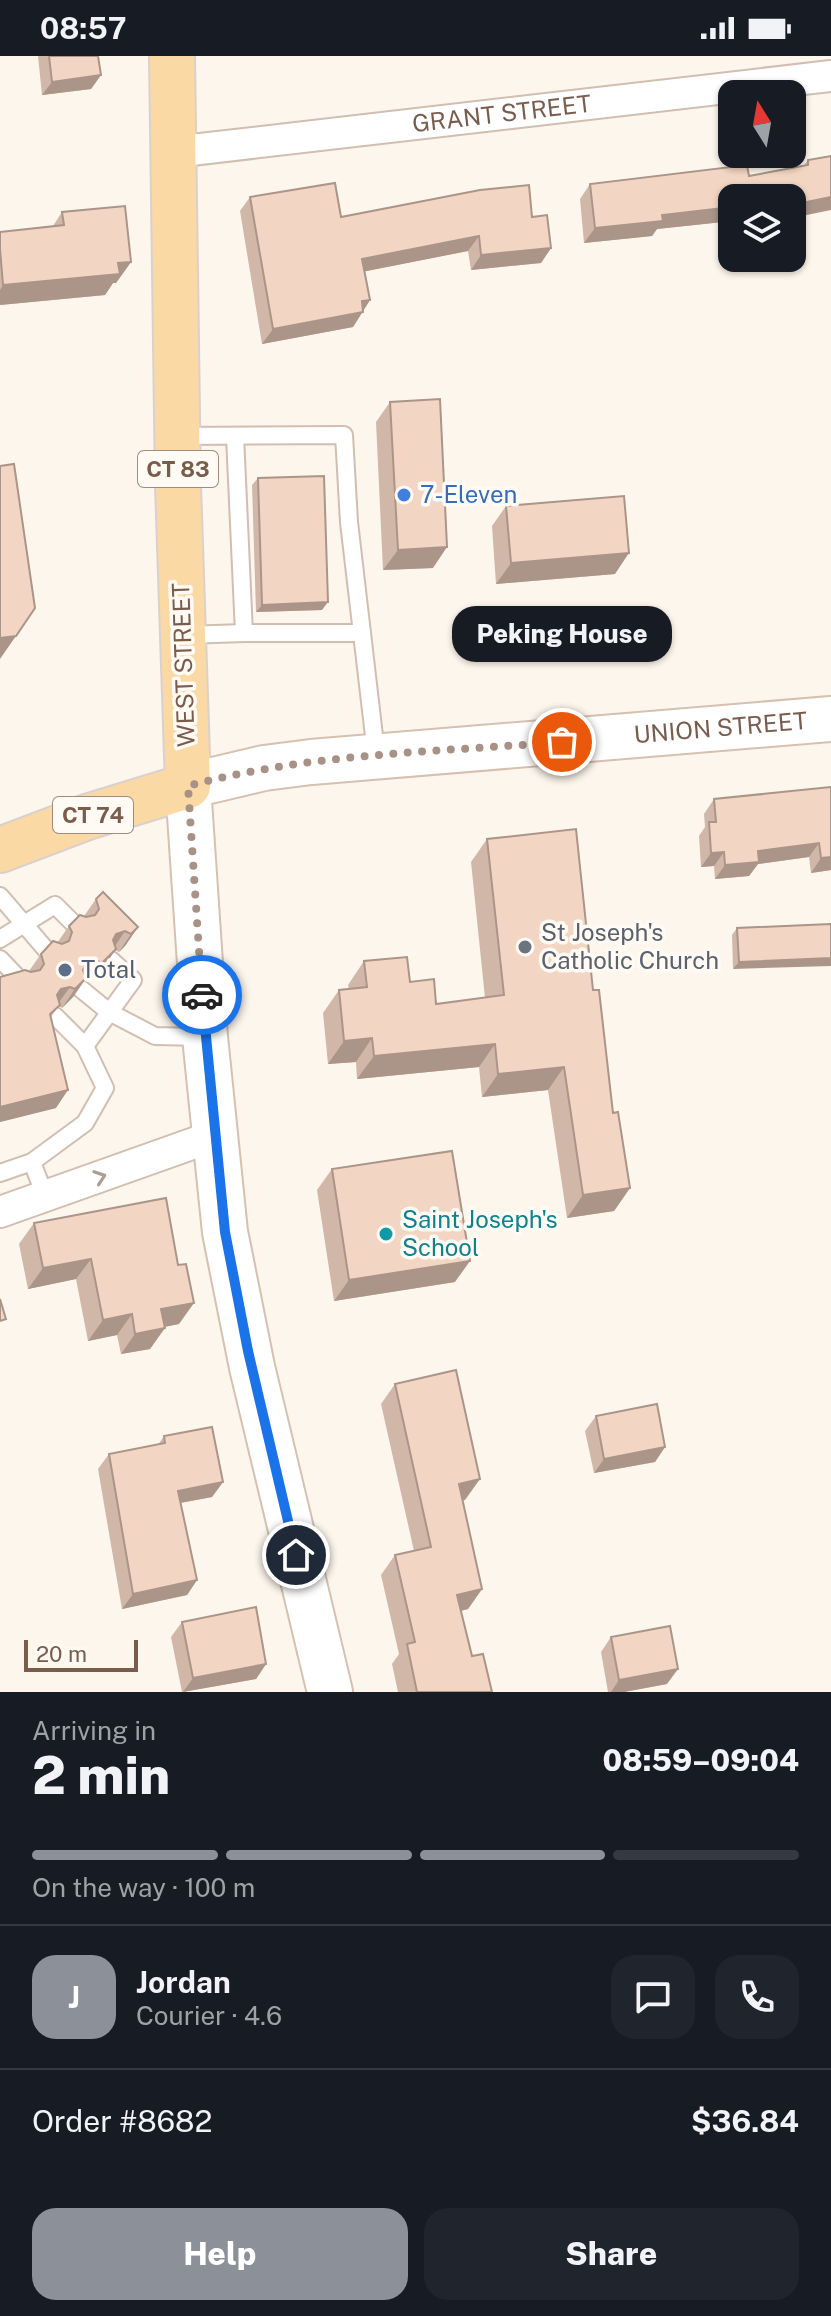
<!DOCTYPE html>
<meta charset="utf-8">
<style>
:root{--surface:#171b24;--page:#20242c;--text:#f1f3f6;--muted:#9ea1a6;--line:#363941;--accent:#8c9099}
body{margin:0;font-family:"Public Sans",sans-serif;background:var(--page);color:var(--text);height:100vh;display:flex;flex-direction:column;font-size:30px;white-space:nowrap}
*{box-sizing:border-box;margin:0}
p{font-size:26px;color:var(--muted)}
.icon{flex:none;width:44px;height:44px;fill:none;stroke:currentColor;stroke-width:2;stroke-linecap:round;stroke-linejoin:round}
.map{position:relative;height:1636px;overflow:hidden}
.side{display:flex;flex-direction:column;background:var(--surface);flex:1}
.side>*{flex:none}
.needle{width:52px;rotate:349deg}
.tools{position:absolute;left:718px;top:24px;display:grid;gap:16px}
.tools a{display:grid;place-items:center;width:88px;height:88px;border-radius:16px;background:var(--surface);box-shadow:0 2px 6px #0004;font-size:40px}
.scale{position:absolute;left:24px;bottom:20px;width:114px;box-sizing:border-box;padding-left:8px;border:4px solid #7a5c4d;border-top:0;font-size:22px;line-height:28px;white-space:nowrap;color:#7a5c4d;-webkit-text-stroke:6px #fffaf3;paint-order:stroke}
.pin{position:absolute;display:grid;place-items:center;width:68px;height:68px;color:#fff;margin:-34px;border:4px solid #fff;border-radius:50%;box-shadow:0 2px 8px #0007}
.courier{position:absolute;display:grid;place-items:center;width:80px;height:80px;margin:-40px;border:6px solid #1a73e8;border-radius:50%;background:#fff;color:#222;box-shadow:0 2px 10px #0007}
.bubble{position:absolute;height:56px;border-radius:24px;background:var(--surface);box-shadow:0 2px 6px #0004;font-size:26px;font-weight:800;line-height:56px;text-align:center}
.overview em{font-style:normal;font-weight:800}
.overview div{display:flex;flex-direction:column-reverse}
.overview{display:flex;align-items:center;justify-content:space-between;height:136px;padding:0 32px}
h1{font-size:52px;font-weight:800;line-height:60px}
.bar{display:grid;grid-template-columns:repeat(4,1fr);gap:12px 8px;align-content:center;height:96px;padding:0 32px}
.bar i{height:10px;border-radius:6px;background:var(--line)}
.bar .active{background:var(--accent)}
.bar p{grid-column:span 4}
.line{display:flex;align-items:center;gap:20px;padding:0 32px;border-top:2px solid var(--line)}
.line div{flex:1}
.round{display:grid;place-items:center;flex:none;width:84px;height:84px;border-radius:24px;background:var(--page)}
.cta{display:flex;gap:16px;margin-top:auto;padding:16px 32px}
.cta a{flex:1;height:92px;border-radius:24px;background:var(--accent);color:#fff;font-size:32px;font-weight:800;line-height:92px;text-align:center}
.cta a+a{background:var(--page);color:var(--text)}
.status{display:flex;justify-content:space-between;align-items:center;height:56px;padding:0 40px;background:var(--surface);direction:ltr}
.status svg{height:22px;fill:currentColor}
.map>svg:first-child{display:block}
</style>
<div class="status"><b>08:57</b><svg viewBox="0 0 49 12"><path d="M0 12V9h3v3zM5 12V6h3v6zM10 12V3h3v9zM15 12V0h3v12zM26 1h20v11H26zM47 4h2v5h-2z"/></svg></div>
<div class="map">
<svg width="831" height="1636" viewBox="0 0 831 1636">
<rect width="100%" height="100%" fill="#fdf6ec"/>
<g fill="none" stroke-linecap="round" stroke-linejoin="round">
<!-- lane casing -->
<g stroke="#d1beb0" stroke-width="20">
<g id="lane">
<polyline points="179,380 344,379 349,466 376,697"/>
<polyline points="235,380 244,577 362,577"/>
<polyline points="185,579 244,577"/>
<polyline points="0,840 48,896"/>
<polyline points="0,883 55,849 75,869"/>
<polyline points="0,903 20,924"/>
<polyline points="81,933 109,956 155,980 202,981"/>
<polyline points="55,960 85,990 133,924 111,904"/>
<polyline points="0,1117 32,1106"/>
<polyline points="45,1140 32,1106 85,1067 105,1032 85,990"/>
</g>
</g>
<!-- street casing -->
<g stroke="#d1beb0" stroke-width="34">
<g id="street">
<path id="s1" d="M174,96L831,20"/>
<polyline points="0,1156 214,1080"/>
</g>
</g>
<!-- secondary casing -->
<g stroke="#d6c0b0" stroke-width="48">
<g id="secondary">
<path id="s2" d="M330,1636L252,1311L225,1176L205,981L188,730L264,712L311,706L831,663"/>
</g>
</g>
<!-- primary casing -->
<g stroke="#dad1cd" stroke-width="48">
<polyline id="primary" points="0,794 87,761 188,730 178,429 172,0"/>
</g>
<!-- lane -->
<use href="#lane" stroke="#fff" stroke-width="16"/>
<!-- street -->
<use href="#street" stroke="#fff" stroke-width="30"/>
<!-- secondary -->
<use href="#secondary" stroke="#fff" stroke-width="44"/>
<!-- primary -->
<use href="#primary" stroke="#fbd9a5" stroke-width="44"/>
</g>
<!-- wall -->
<g fill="#d1b7a8">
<polygon points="38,0 98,0 101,19 91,33 42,39"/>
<polygon points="831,100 792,142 732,142 732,165 657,173 652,180 584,187 580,143 590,128 749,120 804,109 808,104"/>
<polygon points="250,141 341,161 532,161 551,192 541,207 471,214 468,195 365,215 370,244 353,271 262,288 240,155"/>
<polygon points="62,156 131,206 116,227 113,227 105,239 0,249 0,176 53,170"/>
<polygon points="390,346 433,512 383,514 376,366"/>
<polygon points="258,422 322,554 256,556 252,429"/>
<polygon points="506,450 615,518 496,528 492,470"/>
<polygon points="831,731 831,814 811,817 809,801 758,808 749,820 715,823 714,810 701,811 699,780 705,771 704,758 714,743"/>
<polygon points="487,783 593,934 613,1057 630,1132 614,1155 567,1162 548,1034 482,1041 479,1011 357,1023 356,1006 328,1008 323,957 339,934 349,933 348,929 364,905 410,926 436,948 485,942 471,806"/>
<polygon points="96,843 138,871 125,890 119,896 115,894 103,912 89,925 85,924 73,941 62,952 59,950 50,962 56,1052 0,1066 0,921 29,915 41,898 57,887 69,870 84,860"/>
<polygon points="831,868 733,913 732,879 737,872"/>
<polygon points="332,1113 455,1226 334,1245 317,1134"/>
<polygon points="166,1142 179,1268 165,1271 150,1293 121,1298 117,1279 88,1285 76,1223 28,1233 19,1188 34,1167"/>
<polygon points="395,1328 465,1444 463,1444 482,1533 468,1553 461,1555 472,1600 492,1636 398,1636 392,1608 399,1598 381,1519 395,1499 414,1495 381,1348"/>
<polygon points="596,1360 665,1391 655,1406 594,1417 585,1375"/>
<polygon points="164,1380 223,1426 212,1441 181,1447 197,1524 187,1539 122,1553 98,1413 109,1398 158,1389"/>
<polygon points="182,1566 266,1608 256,1623 182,1636 171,1581"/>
<polygon points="611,1581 667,1628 624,1636 608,1636 601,1596"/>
</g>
<!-- shaded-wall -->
<g fill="#aa9588">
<polygon points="101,19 91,33 42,39 52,26"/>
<polygon points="831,141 831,154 792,162 792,149"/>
<polygon points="732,151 732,165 657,173 652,180 584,187 595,172 662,159"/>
<polygon points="479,180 468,195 352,218 362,203"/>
<polygon points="551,192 541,207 471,214 481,199"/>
<polygon points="131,206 116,227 113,227 105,239 0,249 0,234 3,229 118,207"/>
<polygon points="370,244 353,271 262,288 273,273 362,245"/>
<polygon points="447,491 433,512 383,514 398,494"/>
<polygon points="629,497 615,518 496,528 511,507"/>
<polygon points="328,546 322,554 256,556 262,549"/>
<polygon points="16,580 0,603 0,582"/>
<polygon points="819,787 809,801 758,808 749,820 715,823 725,809 758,795"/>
<polygon points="724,796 714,810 701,811 711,797"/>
<polygon points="831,801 831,814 811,817 821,802"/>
<polygon points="138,871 125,890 119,896 131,878"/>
<polygon points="125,875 113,893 103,896 116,878"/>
<polygon points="116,893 103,912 89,925 102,907"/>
<polygon points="831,902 831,910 733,913 739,906"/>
<polygon points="95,904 82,922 73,925 86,907"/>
<polygon points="86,922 73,941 62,952 75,933"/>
<polygon points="70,931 57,949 48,952 61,933"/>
<polygon points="372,982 356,1006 328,1008 344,985"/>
<polygon points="495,988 479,1011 357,1023 374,1000"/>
<polygon points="564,1011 548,1034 482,1041 498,1018"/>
<polygon points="68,1034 56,1052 0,1066 0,1051"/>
<polygon points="630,1132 614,1155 567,1162 583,1139"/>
<polygon points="91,1203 76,1223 28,1233 43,1212"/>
<polygon points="470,1205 455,1226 334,1245 349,1224"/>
<polygon points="194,1247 179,1268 147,1274 161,1253"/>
<polygon points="132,1258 117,1279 88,1285 103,1264"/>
<polygon points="165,1272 150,1293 121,1298 135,1278"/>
<polygon points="665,1391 655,1406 594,1417 604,1403"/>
<polygon points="480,1423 465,1444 445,1448 459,1428"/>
<polygon points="223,1426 212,1441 168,1449 178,1435"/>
<polygon points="197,1524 187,1539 122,1553 133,1538"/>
<polygon points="482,1533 468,1553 443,1559 457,1539"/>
<polygon points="266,1608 256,1623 183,1636 193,1622"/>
<polygon points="678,1613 667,1628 624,1636 611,1636 619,1624"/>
</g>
<!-- building -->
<g fill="#f3d5c3" stroke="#aa9588" stroke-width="2">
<polygon points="49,0 98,0 101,19 52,26"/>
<polygon points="831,100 831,141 792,149 792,142 732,142 732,151 662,159 663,165 595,172 590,128 747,109 749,120 808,109 808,104"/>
<polygon points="335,127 341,161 480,134 529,129 532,161 547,159 551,192 481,199 479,180 362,203 370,244 362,245 363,256 273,273 250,141"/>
<polygon points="125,150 131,206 118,207 120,218 3,229 0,193 0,176 64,169 62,156"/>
<polygon points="440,343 447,491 398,494 390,346"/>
<polygon points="14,408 35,552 16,580 0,582 0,410"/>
<polygon points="324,420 328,546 262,549 258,422"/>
<polygon points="624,440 629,497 511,507 506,450"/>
<polygon points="831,731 831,801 821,802 819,787 758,795 759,806 725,809 724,796 711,797 709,766 716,766 714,743"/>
<polygon points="576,773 593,934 599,934 613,1057 618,1056 630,1132 583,1139 564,1011 498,1018 495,988 374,1000 372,982 344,985 339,934 367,931 364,905 407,901 410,926 434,923 436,948 504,939 487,783"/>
<polygon points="103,836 138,871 131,878 125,875 116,878 113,884 116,893 102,907 95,904 86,907 83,914 86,922 75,933 70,931 61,933 57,939 60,949 50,958 68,1034 0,1051 0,921 25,914 31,916 40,914 44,908 41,898 53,885 62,888 69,885 72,876 69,870 80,859 86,861 95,859 99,853 96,843"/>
<polygon points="831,868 831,902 739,906 737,872"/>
<polygon points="452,1095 470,1205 349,1224 332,1113"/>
<polygon points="166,1142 178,1209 186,1208 194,1247 161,1253 165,1272 135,1278 132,1258 103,1264 91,1203 43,1212 34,1167"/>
<polygon points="0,1243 6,1263 0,1265"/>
<polygon points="456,1314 480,1423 459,1428 482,1533 457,1539 472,1600 483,1598 492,1636 417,1636 407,1588 415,1586 395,1499 431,1491 395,1328"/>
<polygon points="657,1348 665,1391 604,1403 596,1360"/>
<polygon points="212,1371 223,1426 178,1435 197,1524 133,1538 109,1398 165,1387 164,1380"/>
<polygon points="256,1551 266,1608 193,1622 182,1566"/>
<polygon points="670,1570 678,1613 619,1624 611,1581"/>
</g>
<!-- one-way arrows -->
<defs><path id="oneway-chevron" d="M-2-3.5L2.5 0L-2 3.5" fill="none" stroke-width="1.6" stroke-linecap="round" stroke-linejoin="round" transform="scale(2)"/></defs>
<use stroke="#af9d94" href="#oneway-chevron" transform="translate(100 1121) rotate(-19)"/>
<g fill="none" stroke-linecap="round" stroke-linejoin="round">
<!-- done -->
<path stroke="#a89285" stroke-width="8" stroke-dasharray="0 14.4" d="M202,939L188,730C309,697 437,696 562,686"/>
<!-- route -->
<polyline stroke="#1a73e8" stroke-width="10" points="202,939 225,1176 248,1295 296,1499"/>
</g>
<!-- markers -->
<circle fill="#3f7fe0" stroke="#fffaf3" stroke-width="3" cx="404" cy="439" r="8"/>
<circle fill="#6b7280" stroke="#fffaf3" stroke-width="3" cx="525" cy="891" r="8"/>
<circle fill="#5c6f8a" stroke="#fffaf3" stroke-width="3" cx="65" cy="914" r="8"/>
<circle fill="#0f9aa8" stroke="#fffaf3" stroke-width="3" cx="386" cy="1178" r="8"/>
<g text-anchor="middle" stroke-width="7" stroke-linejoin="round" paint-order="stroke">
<!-- shield labels -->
<g fill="#fffaf3" stroke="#a28b7f" stroke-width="2">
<rect x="138" y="395" width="80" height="36" rx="6"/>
<rect x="53" y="741" width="80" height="36" rx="6"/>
</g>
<g font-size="22" font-weight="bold" fill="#7a5c4d">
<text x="178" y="421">CT 83</text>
<text x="93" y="767">CT 74</text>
</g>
<!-- street labels -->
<g font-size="24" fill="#7a5c4d" stroke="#fffaf3">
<text dy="8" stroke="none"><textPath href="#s1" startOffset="330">GRANT STREET</textPath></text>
<text transform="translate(184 609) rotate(-92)" y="8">WEST STREET</text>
<text dy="8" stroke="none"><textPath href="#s2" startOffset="1456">UNION STREET</textPath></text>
</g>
<!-- shop labels -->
<g font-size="24" fill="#366cbe" stroke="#fffaf3" text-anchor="start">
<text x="420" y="447">7-Eleven</text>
</g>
<!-- worship labels -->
<g font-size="24" fill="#5b616d" stroke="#fffaf3" text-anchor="start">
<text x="541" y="885">St Joseph's<tspan x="541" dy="28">Catholic Church</tspan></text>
</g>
<!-- service labels -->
<g font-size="24" fill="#4e5e75" stroke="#fffaf3" text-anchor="start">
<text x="81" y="922">Total</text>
</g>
<!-- culture labels -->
<g font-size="24" fill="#0d838f" stroke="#fffaf3" text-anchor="start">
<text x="402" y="1172">Saint Joseph's<tspan x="402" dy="28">School</tspan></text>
</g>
</g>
</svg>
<div class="tools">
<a><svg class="needle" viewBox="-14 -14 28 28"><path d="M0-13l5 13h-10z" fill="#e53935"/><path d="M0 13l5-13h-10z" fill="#9ea1a6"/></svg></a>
<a><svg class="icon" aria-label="layers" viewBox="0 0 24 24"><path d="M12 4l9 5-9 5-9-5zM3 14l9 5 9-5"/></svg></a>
</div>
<div class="scale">20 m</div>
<div class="pin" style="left:562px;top:686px;background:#ea580c"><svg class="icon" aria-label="bag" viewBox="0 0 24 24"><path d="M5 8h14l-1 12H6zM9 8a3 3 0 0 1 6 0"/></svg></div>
<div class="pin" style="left:296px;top:1499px;background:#1f2937"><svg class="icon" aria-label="home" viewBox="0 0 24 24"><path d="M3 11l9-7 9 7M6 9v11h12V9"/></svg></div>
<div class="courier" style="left:202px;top:939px"><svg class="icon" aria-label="car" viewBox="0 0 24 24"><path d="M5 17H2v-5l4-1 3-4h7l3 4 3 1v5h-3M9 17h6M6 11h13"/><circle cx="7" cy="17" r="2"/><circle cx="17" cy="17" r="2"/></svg></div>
<div class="bubble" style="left:452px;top:550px;width:220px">Peking House</div>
</div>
<section class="side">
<div class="overview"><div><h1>2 min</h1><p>Arriving in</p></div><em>08:59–09:04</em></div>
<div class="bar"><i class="active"></i><i class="active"></i><i class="active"></i><i></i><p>On the way · 100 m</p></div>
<div class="line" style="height:144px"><b class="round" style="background:var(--accent);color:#fff">J</b><div><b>Jordan</b><p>Courier · 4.6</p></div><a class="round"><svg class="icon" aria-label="chat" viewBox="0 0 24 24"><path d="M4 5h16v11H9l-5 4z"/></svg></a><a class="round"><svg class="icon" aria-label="phone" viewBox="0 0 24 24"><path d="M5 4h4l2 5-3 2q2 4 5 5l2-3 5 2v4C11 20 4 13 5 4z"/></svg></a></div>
<div class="line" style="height:104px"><div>Order #8682</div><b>$36.84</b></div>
<div class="cta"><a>Help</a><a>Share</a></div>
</section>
